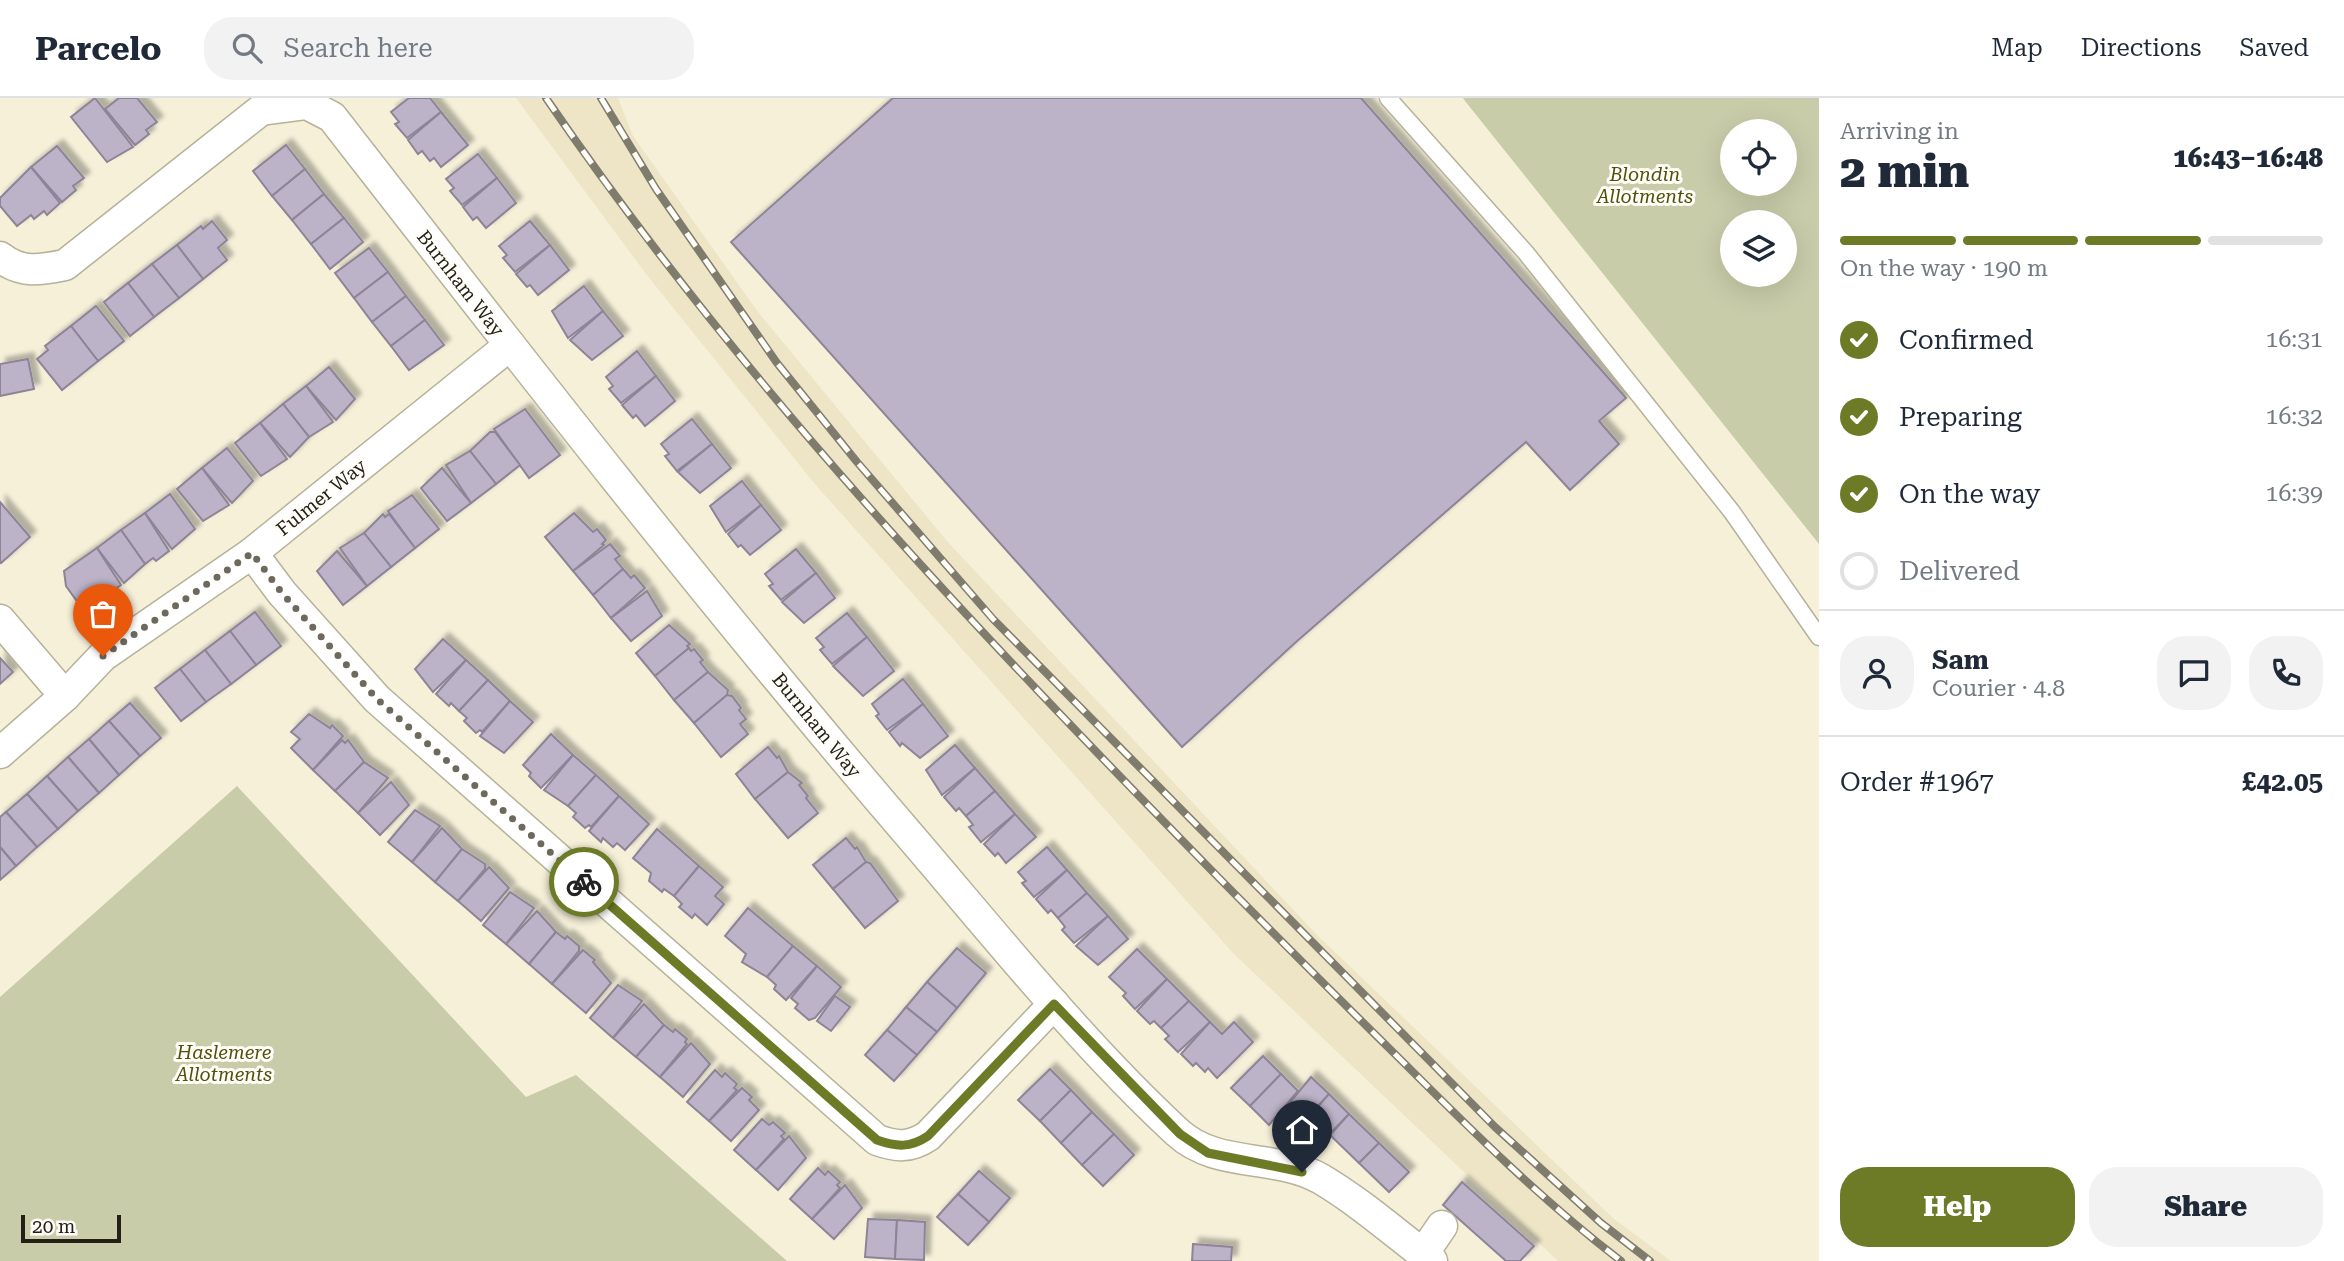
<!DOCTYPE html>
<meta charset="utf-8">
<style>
:root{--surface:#fff;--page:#f2f2f3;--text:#1f2937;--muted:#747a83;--line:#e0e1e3;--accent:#6d7b27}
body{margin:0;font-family:"Roboto Serif",serif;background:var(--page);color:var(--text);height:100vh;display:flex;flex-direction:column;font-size:26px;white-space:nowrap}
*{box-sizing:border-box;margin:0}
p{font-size:23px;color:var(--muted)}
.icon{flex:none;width:38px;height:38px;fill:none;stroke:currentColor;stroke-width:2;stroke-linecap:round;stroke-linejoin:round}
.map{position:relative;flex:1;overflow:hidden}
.details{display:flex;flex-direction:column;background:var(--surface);width:525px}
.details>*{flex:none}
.controls{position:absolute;left:1720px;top:21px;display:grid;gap:14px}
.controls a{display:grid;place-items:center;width:77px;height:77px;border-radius:50%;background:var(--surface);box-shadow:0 7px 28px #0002;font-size:35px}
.scale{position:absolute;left:21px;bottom:18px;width:100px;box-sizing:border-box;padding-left:7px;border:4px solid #232018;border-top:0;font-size:19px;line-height:24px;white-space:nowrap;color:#232018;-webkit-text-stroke:5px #fefdf8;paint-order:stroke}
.pin{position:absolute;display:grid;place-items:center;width:60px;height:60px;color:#fff;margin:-72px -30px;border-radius:50% 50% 50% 0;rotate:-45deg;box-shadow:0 0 7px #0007}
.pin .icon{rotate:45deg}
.courier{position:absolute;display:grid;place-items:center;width:70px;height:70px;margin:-35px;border:5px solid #6d7b27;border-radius:50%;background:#fff;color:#222;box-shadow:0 2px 9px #0007}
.overview em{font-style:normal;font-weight:800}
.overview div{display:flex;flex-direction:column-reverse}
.overview{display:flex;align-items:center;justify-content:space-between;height:119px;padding:0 21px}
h1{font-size:46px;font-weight:800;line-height:52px}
.bar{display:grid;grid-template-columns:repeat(4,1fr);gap:10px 7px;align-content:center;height:84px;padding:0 21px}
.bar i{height:9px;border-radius:5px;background:var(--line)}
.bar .on{background:var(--accent)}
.bar p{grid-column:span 4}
.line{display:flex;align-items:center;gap:18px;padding:0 21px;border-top:2px solid var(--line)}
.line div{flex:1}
.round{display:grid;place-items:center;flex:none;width:74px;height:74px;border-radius:28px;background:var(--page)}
ol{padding:0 21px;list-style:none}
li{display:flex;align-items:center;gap:21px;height:77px}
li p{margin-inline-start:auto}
li .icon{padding:7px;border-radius:50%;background:var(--accent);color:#fff;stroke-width:4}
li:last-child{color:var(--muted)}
li i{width:38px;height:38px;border:4px solid var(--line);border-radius:50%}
.button{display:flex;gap:14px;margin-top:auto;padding:14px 21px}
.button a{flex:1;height:80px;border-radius:28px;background:var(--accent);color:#fff;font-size:28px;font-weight:800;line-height:80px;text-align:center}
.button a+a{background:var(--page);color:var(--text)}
header{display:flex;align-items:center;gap:42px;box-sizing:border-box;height:98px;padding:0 35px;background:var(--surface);border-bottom:2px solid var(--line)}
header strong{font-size:33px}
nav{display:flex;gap:38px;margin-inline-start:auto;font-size:24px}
.search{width:490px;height:63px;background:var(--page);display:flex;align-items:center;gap:18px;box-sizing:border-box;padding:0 24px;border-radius:28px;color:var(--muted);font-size:26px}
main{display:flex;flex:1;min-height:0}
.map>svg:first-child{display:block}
</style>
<header>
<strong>Parcelo</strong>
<div class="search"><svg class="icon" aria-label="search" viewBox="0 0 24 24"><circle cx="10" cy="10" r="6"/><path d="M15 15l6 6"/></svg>Search here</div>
<nav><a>Map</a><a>Directions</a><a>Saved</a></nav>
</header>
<main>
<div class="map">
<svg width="1819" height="1163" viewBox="0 0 1819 1163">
<defs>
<filter id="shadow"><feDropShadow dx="6" dy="-6" stdDeviation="2" flood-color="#0004"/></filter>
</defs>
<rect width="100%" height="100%" fill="#f6f0d9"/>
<!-- built -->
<polygon fill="#ede5c6" points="516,0 618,0 633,38 758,214 946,442 1316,836 1614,1121 1671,1163 1558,1163 1233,855 814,385 646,176"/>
<!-- green -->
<g fill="#c9cca9" fill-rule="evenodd">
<path d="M1463,0H1819V446L1465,3ZM1785,33V86H1732V33ZM1785,124V177H1732V124Z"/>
<polygon points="237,688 526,999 576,977 787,1163 0,1163 0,899"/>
</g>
<!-- building -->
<g fill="#bdb3c8" stroke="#8d8498" stroke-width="2" filter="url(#shadow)">
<polygon points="95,0 133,49 107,64 71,19"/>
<polygon points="119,0 137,0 157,24 146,32 149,36 135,47 105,11"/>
<polygon points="409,0 430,0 441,14 407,40 395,26 399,24 391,14"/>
<polygon points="893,0 1361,0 1626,300 1599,323 1619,346 1570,392 1526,344 1296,544 1182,649 731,144"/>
<polygon points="441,14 468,47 441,69 434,60 430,63 422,53 418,56 408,42"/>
<polygon points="286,47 305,71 272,98 253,73"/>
<polygon points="57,48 84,80 73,88 76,92 62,104 31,69"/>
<polygon points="478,56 497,80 462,107 450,93 454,90 446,81"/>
<polygon points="31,69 60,105 47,117 44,113 34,121 31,117 17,128 0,108 0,100"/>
<polygon points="305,71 324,96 292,122 272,98"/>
<polygon points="497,80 516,105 486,130 477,119 473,122 463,109"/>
<polygon points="324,96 344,120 311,146 292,122"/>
<polygon points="344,120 363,144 330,171 311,146"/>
<polygon points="212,123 227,142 218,150 227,162 203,181 177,147 201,128 203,131"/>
<polygon points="530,123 550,147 515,174 503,160 507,157 499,148"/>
<polygon points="177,147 203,181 179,200 152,166"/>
<polygon points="550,147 569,172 538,197 530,187 527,189 516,176"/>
<polygon points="369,150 388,174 354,200 335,175"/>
<polygon points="152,166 179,200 154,219 128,185"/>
<polygon points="388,174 406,198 372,224 354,200"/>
<polygon points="128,185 154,219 130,238 104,204"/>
<polygon points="584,188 603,213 568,240 552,213"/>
<polygon points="406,198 425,222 391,248 372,224"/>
<polygon points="96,208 124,243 98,263 71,228"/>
<polygon points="603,213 623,238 592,262 570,242"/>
<polygon points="425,222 444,247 409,272 391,248"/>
<polygon points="71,228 98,263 62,292 37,261 48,252 45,248"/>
<polygon points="637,253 656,278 621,305 609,291 613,288 606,279"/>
<polygon points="28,261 34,291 0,298 0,266"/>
<polygon points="329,269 355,301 336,322 306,288"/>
<polygon points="656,278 675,303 645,328 636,317 633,320 622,307"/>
<polygon points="306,288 333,324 309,339 283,306"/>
<polygon points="283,306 309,339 290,359 260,325"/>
<polygon points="525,311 560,357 529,380 494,331"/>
<polygon points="692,321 712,346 677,373 665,358 669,356 661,346"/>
<polygon points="260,325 287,361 261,378 235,345"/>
<polygon points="490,334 495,334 520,367 496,386 470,353"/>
<polygon points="712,346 731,370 700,395 678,374"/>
<polygon points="227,350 253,383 232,405 202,370"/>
<polygon points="470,353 496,386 471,405 446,367"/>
<polygon points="202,370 229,407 203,423 177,391"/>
<polygon points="442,370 471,405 447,423 421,390"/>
<polygon points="742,383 761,407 726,434 710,408"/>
<polygon points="170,396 195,431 172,451 145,415"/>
<polygon points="412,397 439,431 415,450 388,413"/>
<polygon points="0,404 30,439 1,465 0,464"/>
<polygon points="761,407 781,432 750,457 741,447 738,449 728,436"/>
<polygon points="145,415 169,453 156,463 153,460 145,466 121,432"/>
<polygon points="574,415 593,434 597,431 606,442 602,446 604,447 573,473 545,439"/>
<polygon points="383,416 385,419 389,416 415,450 391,469 364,435"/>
<polygon points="121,432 145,466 124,485 97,450"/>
<polygon points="364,435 391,469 367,488 340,450"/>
<polygon points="610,446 620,458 615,461 623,471 593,497 573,473"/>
<polygon points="97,450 121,487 107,497 105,495 95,501 92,497 79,506 66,488 64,473"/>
<polygon points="796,451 816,475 781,502 769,488 773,486 765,476"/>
<polygon points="337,453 367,488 343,507 317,473"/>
<polygon points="623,471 631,480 634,477 645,490 611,520 593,497"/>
<polygon points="816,475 835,500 804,525 782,504"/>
<polygon points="647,493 662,518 631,543 611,520"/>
<polygon points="255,514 281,548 256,567 230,533"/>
<polygon points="847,515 867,539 832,566 820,552 824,549 816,540"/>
<polygon points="669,527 690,546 687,548 689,550 655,578 636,555"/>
<polygon points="230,533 256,567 231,586 205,552"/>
<polygon points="867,539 894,573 863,598 833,568"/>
<polygon points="443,541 466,562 433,594 415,571"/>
<polygon points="689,550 691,553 694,551 703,562 700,564 708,574 674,602 655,578"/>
<polygon points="205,552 231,586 206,604 180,571"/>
<polygon points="0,560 13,574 0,586"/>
<polygon points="466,562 488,582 459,613 451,605 449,608 436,596"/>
<polygon points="180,571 206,604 181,623 155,590"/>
<polygon points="708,574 728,592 727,597 694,625 674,602"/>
<polygon points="903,581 923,606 887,632 876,618 879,616 872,606"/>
<polygon points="488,582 510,603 482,634 480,632 476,635 464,623 467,620 459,613"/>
<polygon points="727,597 732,598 741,610 739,612 746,621 740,626 748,636 721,659 694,625"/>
<polygon points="510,603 533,624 504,655 480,638"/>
<polygon points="130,605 161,640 140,658 109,623"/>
<polygon points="923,606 948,638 920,660 902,645 900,648 889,634"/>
<polygon points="309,616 330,630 332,627 343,638 313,672 291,650 300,641 291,634"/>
<polygon points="109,623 140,658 119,677 89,641"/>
<polygon points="551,636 573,657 541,690 529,678 531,675 523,667"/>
<polygon points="89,641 119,677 99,695 68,659"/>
<polygon points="342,642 345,645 348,642 364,664 335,693 313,672"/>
<polygon points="955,647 975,670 942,697 926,672"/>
<polygon points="768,649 777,660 779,658 788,674 755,701 736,676"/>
<polygon points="573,657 596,677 568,708 544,692"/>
<polygon points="68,659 99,695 78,713 47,678"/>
<polygon points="364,664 388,680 358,715 335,693"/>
<polygon points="975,670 995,693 966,718 959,710 956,713 944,699"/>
<polygon points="788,674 802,685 799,687 808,698 806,700 818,715 788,740 755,701"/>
<polygon points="596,677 619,698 591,729 589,727 585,730 573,719 576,715 568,708"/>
<polygon points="47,678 78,713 58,731 27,696"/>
<polygon points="391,684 409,707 380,737 358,715"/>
<polygon points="995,693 1015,716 981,744 969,729 973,727 966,718"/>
<polygon points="27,696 58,731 37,749 6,714"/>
<polygon points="619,698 649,726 625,752 617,745 613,749 603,740 601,744 589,733"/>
<polygon points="415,712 440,728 412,764 388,744"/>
<polygon points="6,714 37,749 16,768 0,749 0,719"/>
<polygon points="1015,716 1036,739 1006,765 998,755 995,758 984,746"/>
<polygon points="442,730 462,751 435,784 412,764"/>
<polygon points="657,731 699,768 674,798 664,791 662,794 649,783 651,775 633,760"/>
<polygon points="846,740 855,751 857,749 866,764 833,791 813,767"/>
<polygon points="0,749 16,768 0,782"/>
<polygon points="1047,749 1067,772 1034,799 1022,785 1026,783 1018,774"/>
<polygon points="462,751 485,766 485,771 458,803 435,784"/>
<polygon points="866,764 870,765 898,803 865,830 833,791"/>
<polygon points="699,768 723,789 715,798 724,806 707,827 695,816 692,820 679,809 682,806 674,798"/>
<polygon points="489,769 509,790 481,823 458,803"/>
<polygon points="1067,772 1087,795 1058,820 1051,812 1048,815 1036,801"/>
<polygon points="510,794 534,810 506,846 483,827"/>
<polygon points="1087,795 1108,818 1074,845 1062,832 1065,829 1058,820"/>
<polygon points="748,810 793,848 767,879 742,864 746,856 725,838"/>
<polygon points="537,813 556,834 529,866 506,846"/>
<polygon points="1108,818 1128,841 1098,867 1076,848"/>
<polygon points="556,834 565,841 567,838 579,848 579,853 552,886 529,866"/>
<polygon points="793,848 817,868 786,902 774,891 776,887 767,879"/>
<polygon points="957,850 986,875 957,910 927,884"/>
<polygon points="1137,851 1167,881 1135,911 1123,898 1126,895 1109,879"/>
<polygon points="583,852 595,862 593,864 611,885 586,915 552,886"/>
<polygon points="817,868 841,889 815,920 809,922 795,910 798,906 791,900"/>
<polygon points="1167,881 1189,903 1161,930 1154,923 1150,926 1137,913"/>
<polygon points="927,884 957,910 937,934 906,909"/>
<polygon points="618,887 642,903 613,940 590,920"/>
<polygon points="835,898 850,909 831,933 817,923"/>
<polygon points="1189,903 1210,924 1178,954 1165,941 1169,938 1161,930"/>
<polygon points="644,906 664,927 636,959 613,940"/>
<polygon points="906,909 937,934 917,957 887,932"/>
<polygon points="1210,924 1222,936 1234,924 1253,944 1217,980 1208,970 1205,974 1196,965 1193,968 1181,956"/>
<polygon points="664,927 673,934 675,931 687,941 685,944 687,946 660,979 636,959"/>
<polygon points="887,932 917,957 894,983 865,957"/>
<polygon points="691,945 710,966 683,999 660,979"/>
<polygon points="1263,958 1281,976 1250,1008 1231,990"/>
<polygon points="1050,971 1071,992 1040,1023 1018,1002"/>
<polygon points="715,972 722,979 725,975 737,986 734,990 737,992 709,1023 687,1004"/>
<polygon points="1281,976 1298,993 1269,1027 1250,1008"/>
<polygon points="1311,979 1329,996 1299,1030 1282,1014"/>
<polygon points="742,990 752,999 749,1002 759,1012 731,1043 709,1023"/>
<polygon points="1071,992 1092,1014 1061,1045 1040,1023"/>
<polygon points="1329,996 1349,1016 1318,1048 1299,1030"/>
<polygon points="1092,1014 1114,1036 1082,1067 1061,1045"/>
<polygon points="1349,1016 1379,1045 1359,1065 1330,1037"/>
<polygon points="762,1021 769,1027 773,1024 785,1035 781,1038 784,1041 756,1072 734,1052"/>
<polygon points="1114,1036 1134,1057 1103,1088 1082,1067"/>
<polygon points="789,1038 806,1060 778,1092 756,1072"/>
<polygon points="1379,1045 1409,1074 1389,1094 1359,1065"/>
<polygon points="818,1070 825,1077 828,1073 840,1084 837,1087 840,1090 812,1121 790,1101"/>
<polygon points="979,1073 1010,1100 989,1124 958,1096"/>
<polygon points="1462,1084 1534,1148 1520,1163 1506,1163 1443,1107"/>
<polygon points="845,1087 862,1110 834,1141 812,1121"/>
<polygon points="958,1096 989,1124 968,1147 937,1119"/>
<polygon points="868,1121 897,1122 895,1161 865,1159"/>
<polygon points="897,1122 925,1124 924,1162 895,1161"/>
<polygon points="1193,1146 1232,1149 1231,1163 1192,1163"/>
</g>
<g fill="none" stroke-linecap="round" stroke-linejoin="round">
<!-- service casing -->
<g stroke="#b6b19a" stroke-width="19">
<polyline id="service" points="1388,0 1526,155 1732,414 1819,539"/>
</g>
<!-- minor casing -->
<g stroke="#b6b19a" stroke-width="33">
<g id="minor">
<path d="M0,159C22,176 40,172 65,167L261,12L307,6L332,19C521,262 710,505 911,739C995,837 1082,946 1177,1034C1217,1071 1275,1055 1321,1081C1360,1104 1396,1136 1432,1163"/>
<path d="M252,455L282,495L377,601L877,1042C897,1049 910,1050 928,1038L1054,906"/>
<polyline points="0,522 65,598"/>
<polyline points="0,655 65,598 103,558 252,455 510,247"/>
<polyline points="1423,1156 1442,1128"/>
</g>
</g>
<!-- service -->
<use href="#service" stroke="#fff" stroke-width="16"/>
<!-- minor -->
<use href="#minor" stroke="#fff" stroke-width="30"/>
<!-- rail casing -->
<g stroke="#807c6d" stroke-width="8">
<g id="rail">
<path d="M546,0C740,284 977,533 1217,778C1279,841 1341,903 1403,964C1473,1034 1543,1103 1621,1163"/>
<polyline points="601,0 656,91 777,265 857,364 993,521 1495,1029 1601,1125 1650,1163"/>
</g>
</g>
<!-- rail -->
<use href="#rail" stroke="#fefdf8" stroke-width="5" stroke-dasharray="16" stroke-linecap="butt"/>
</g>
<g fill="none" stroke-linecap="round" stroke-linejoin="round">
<!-- done -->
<polyline stroke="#6d695c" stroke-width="7" stroke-dasharray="0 12.6" points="103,558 252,455 282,495 377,601 584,784"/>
<!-- route -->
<path stroke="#6d7b27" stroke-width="9" d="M584,784L877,1042C897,1049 910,1050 928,1038L1054,906L1180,1036L1208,1055L1302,1074"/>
</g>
<g text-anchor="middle" stroke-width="6" stroke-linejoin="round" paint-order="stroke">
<!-- park labels -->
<g font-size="19" font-style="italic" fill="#50520c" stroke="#fefdf8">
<text x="1645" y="83">Blondin<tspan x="1645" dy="22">Allotments</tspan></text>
<text x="224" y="961">Haslemere<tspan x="224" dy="22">Allotments</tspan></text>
</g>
<!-- street labels -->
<g font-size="19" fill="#232018" stroke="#fefdf8">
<text transform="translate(461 185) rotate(52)" y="7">Burnham Way</text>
<text transform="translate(321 399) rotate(-39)" y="7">Fulmer Way</text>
<text transform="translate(817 627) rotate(51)" y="7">Burnham Way</text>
</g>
</g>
</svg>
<div class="controls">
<a><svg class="icon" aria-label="locate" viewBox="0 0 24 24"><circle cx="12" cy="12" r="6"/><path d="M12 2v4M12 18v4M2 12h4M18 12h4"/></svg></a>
<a><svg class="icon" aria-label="layers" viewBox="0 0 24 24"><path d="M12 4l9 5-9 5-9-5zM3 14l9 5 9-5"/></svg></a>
</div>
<div class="scale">20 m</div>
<div class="pin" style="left:103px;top:558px;background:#ea580c"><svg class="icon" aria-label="bag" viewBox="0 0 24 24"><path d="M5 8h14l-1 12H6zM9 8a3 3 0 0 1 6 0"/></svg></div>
<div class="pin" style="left:1302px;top:1074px;background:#1f2937"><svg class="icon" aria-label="home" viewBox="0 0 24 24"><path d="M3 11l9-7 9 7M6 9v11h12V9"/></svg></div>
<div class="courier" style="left:584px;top:784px"><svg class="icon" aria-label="bike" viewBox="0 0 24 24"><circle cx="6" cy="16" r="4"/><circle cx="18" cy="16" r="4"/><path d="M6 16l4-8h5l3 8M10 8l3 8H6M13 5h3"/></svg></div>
</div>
<section class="details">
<div class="overview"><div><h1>2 min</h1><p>Arriving in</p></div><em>16:43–16:48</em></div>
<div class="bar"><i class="on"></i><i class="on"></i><i class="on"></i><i></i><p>On the way · 190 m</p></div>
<ol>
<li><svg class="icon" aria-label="check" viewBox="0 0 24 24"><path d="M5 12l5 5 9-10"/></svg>Confirmed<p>16:31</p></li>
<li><svg class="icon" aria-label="check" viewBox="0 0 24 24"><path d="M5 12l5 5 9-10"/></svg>Preparing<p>16:32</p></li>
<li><svg class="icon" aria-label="check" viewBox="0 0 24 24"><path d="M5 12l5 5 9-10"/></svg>On the way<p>16:39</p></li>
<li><i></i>Delivered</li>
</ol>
<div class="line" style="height:126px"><a class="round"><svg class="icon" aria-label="person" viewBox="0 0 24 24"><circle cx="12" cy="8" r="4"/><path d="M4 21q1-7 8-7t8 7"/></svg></a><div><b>Sam</b><p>Courier · 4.8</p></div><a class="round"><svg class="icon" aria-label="chat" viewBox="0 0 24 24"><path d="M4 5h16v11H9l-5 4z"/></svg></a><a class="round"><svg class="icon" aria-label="phone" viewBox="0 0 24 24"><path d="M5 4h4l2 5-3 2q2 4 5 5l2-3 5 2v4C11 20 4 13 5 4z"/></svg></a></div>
<div class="line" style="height:91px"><div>Order #1967</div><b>£42.05</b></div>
<div class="button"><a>Help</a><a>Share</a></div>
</section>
</main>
